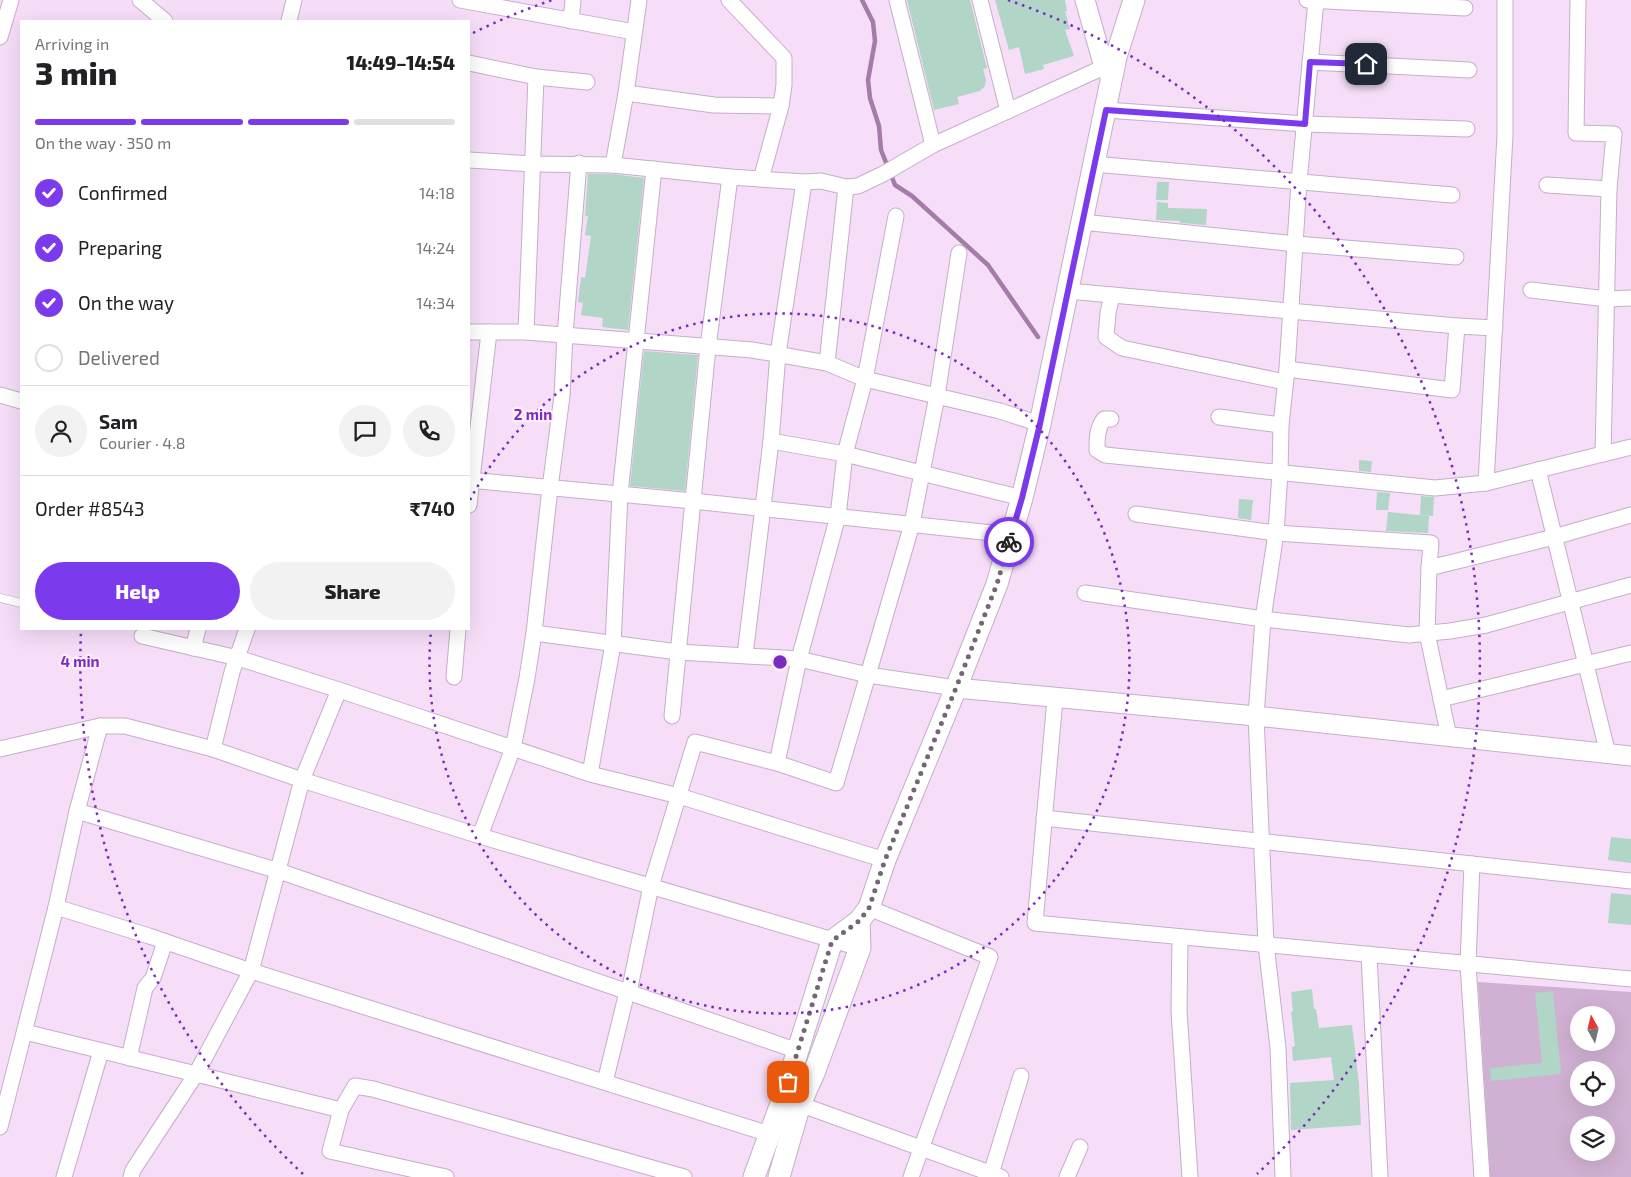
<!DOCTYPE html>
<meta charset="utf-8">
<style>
:root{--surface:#fff;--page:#f2f2f2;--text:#202124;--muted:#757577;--line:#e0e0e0;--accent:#7c3aed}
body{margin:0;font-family:"Exo 2",sans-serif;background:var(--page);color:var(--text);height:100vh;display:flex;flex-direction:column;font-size:19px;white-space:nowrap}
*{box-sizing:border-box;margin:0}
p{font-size:16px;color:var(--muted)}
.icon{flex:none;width:28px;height:28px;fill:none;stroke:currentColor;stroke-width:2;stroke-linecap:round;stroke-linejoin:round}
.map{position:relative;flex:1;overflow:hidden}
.panel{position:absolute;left:20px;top:20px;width:450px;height:610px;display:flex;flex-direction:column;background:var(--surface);border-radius:0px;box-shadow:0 5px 20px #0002}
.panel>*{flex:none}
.needle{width:32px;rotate:352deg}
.controls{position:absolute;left:1570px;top:1006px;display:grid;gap:10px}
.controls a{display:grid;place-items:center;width:45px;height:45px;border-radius:50%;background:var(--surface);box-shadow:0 5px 20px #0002;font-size:25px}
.pin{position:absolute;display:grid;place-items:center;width:42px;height:42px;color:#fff;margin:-21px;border-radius:10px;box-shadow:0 2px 8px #0006}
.courier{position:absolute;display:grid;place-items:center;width:50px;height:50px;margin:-25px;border:4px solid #7c3aed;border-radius:50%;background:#fff;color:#222;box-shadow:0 1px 6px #0007}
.head em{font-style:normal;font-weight:800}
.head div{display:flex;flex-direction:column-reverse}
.head{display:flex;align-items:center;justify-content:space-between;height:85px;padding:0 15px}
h1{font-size:32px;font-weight:800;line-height:38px}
.bar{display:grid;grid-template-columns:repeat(4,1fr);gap:8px 5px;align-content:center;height:60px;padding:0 15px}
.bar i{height:6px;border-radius:4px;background:var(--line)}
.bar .active{background:var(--accent)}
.bar p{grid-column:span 4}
.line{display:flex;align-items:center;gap:12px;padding:0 15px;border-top:1px solid var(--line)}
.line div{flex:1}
.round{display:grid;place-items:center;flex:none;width:52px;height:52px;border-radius:26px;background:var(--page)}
ol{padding:0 15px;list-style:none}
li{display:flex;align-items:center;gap:15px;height:55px}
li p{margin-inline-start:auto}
li .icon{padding:5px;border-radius:50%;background:var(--accent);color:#fff;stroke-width:4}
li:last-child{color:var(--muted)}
li i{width:28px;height:28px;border:2px solid var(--line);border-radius:50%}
.action{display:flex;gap:10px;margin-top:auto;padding:10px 15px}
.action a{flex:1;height:58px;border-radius:30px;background:var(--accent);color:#fff;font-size:20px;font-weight:800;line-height:58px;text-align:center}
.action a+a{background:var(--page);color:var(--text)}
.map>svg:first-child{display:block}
</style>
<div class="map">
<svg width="1631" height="1177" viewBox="0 0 1631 1177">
<rect width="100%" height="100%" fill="#f6def8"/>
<!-- green -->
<path fill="#d1b1d3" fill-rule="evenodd" d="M1478,982L1631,992V1177H1490ZM1579,1015H1606V1042H1579ZM1579,1070H1606V1098H1579ZM1579,1125H1606V1152H1579Z"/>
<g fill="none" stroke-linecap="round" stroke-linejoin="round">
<!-- stream -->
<polyline stroke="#a47ca7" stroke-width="4.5" points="862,0 873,22 875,41 868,80 870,98 879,126 881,150 895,185 912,196 988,265 1038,337"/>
</g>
<!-- building -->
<g fill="#b1d5c6">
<polygon points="907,0 970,0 987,68 983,69 986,80 985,86 980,91 957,97 959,104 934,110"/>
<polygon points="995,0 1065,0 1067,11 1065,11 1070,29 1065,30 1074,56 1043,65 1044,69 1025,74 1019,47 1009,50"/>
<polygon points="588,174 612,174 644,178 628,330 602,327 603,318 581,315 583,303 578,302 581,277 585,278 591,236 585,235 588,216 585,216"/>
<polygon points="1157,182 1169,182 1168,200 1156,200"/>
<polygon points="1157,202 1168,203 1168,208 1207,209 1206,225 1180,223 1180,221 1156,220"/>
<polygon points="644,351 698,355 685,491 630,486"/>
<polygon points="1359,460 1372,461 1371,472 1359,471"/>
<polygon points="1377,492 1390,493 1388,510 1376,510"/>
<polygon points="1421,496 1434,497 1433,516 1420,515"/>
<polygon points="1239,499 1253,500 1251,520 1238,518"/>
<polygon points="1388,512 1429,516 1428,533 1386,531"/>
<polygon points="1611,837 1631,839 1631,863 1608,860"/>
<polygon points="1611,893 1631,895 1631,925 1608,923"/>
<polygon points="1312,989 1314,1009 1316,1009 1319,1028 1352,1025 1359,1084 1361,1125 1291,1130 1290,1083 1334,1080 1331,1057 1293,1061 1292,1047 1295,1046 1291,1012 1293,1011 1291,992"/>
<polygon points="1553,991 1561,1074 1491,1081 1490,1068 1542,1063 1535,993"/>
</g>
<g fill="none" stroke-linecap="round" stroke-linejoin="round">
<!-- service casing -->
<g stroke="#c5aec7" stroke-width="9">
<polyline id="service" points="0,598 21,603"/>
</g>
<!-- minor casing -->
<g stroke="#c5aec7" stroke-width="17">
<g id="minor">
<polyline points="140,0 165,21"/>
<polyline points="460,0 634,32"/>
<polyline points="729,0 784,58 784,85 781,106 761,179"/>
<polyline points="897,0 933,145"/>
<polyline points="980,0 1008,111"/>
<polyline points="1307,0 1465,8"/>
<polyline points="1505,0 1505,135 1486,483 1631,447"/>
<polyline points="1578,0 1576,133 1614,134 1609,189 1603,454"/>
<polyline points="289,21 294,0"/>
<polyline points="571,21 573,0"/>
<polyline points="0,37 11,0"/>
<polyline points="1310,62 1469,70"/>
<polyline points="469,63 536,77 526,332"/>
<polyline points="536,77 587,82"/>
<polyline points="626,93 714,105 781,106"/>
<polyline points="1106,110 1305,124 1467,129"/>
<polyline points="469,160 533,164 613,165 730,177 804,182 821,181 846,187 858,186 883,174 933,145 1104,67"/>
<polyline points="579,163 565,335 562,396 550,488 534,633 678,652 799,659 777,763 836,783 868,675 956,688"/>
<polyline points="1093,164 1452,195"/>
<polyline points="613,165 626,93 639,0"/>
<polyline points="1547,185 1609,189"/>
<polyline points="896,216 865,379 845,454 838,516 799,659 868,675 912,524 937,396 959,253"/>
<polyline points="1082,222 1296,244 1456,257"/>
<polyline points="1531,290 1607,299 1631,298"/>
<polyline points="1068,291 1457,326"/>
<polyline points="1112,295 1108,313 1106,337 1122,348 1285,382"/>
<polyline points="469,332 526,332 752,350 827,363 865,379 1000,411 1040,424"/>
<polyline points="827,363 846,187"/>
<polyline points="1287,369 1299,182 1316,0"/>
<polyline points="0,395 21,401"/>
<polyline points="1219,417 1281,425"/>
<path d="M1111,419H1104C1097,428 1097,439 1097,450L1105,455L1435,488L1486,483"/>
<polyline points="771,441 845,454 1022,498"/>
<polyline points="1538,470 1608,754"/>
<polyline points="469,480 693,501 1011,535"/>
<polyline points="469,505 489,332"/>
<polyline points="1136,514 1276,533 1431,543 1429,568"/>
<polyline points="1085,593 1263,619 1409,635 1450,631 1486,625 1631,585"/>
<polyline points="142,636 238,658 339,690 590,774 679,796 885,860"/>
<polyline points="193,648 198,629"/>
<polyline points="745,655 771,441 778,354 804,182"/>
<polyline points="454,677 458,629"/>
<polyline points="1055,699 1035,923 1631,979"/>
<polyline points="1441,699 1631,653"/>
<polyline points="672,716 708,347 730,177"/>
<polyline points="1449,737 1427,633 1429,568 1554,537 1631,515"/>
<polyline points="0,749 100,726 125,726 213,749 302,780 480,836 860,948"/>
<polyline points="213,749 232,672 247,629"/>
<polyline points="590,774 613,644 620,494 654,169"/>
<polyline points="77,811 279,871 798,1051"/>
<polyline points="1044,818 1631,881"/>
<polyline points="480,836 513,748 527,678 534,633"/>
<polyline points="1472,864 1468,964 1482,1177"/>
<polyline points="56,907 149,936 251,971 769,1134"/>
<polyline points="869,908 990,957 911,1177"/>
<polyline points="1180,937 1179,1011 1190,1177"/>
<polyline points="1369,954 1380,1177"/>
<polyline points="25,1032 196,1074 251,971 302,780 339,690"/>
<polyline points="129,1058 145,988 153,978 165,942"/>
<polyline points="605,1082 627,992 629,992 651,886 695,742 777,763"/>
<polyline points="791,1101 1001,1177"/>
<polyline points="341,1110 355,1086 373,1089 684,1177"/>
<polyline points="0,1127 56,907 77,811 100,726"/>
<polyline points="64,1177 101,1051"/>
<polyline points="131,1177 133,1170 196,1074 341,1110 330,1151 446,1177"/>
<polyline points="990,1177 1021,1076"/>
<polyline points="1067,1177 1080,1147"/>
<polyline points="1283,1177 1278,1048 1266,944 1256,716 1263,619 1276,533 1280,473 1281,425 1287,369 1452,390 1457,326 1495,328"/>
</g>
</g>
<!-- tertiary casing -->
<g stroke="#c5aec7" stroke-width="21">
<g id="tertiary">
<polyline points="1085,0 1104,67 1112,78"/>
<polyline points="956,688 1256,716 1631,756"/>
</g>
</g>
<!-- secondary casing -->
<g stroke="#c5aec7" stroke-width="23">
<g id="secondary">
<polyline points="754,1177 783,1098 832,941 859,921 869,908 885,860 956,688 997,584 1022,498 1040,424 1116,57 1134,0"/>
<polyline points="779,1177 800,1104 814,1073 860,948 859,921"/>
</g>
</g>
<!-- service -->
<use href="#service" stroke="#fff" stroke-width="8"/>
<!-- minor -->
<use href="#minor" stroke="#fff" stroke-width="15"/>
<!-- tertiary -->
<use href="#tertiary" stroke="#fff" stroke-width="19"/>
<!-- secondary -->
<use href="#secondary" stroke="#fff" stroke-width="21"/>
</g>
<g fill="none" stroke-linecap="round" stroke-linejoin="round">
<!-- done -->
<polyline stroke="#746675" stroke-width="5" stroke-dasharray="0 9" points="788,1082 832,941 859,921 869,908 885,860 956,688 997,584 1009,542"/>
<!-- route -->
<polyline stroke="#7c3aed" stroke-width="6" points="1009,542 1022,498 1040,424 1106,110 1305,124 1310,62 1366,64"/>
</g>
<!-- distance rings -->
<g fill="none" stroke="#7b2cbf" stroke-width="2.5" stroke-dasharray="2.5 5">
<path d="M470 500A350 350 0 1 1 431 631"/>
<path d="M303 1174A700 700 0 0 1 81 631M473 33A700 700 0 0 1 552 0M1008 0A700 700 0 0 1 1257 1174"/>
</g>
<circle cx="780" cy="662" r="8" fill="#7b2cbf" stroke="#feefff" stroke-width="2.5"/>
<g font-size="15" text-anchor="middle" font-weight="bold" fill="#7b2cbf" stroke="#feefff" stroke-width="4.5" stroke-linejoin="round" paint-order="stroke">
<text x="533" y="420">2 min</text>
<text x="80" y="667">4 min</text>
</g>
</svg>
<div class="controls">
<a><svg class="needle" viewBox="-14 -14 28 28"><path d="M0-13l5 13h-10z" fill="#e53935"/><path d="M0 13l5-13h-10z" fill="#757577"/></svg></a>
<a><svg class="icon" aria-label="locate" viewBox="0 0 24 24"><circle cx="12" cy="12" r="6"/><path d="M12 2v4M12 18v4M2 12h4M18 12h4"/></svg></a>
<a><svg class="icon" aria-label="layers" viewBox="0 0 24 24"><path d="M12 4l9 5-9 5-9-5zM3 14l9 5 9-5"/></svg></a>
</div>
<div class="pin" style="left:788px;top:1082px;background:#ea580c"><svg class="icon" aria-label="bag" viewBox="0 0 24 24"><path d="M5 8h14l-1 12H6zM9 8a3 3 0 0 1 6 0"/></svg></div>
<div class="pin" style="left:1366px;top:64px;background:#1f2937"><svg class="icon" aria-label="home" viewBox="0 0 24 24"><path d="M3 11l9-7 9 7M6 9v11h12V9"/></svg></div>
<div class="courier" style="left:1009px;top:542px"><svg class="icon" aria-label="bike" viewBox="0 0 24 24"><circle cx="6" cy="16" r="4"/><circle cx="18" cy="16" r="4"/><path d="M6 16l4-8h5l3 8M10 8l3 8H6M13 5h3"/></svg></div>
<section class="panel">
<div class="head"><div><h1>3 min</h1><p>Arriving in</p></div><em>14:49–14:54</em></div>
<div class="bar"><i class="active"></i><i class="active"></i><i class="active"></i><i></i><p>On the way · 350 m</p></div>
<ol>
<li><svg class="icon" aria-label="check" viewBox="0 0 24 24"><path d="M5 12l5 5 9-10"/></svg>Confirmed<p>14:18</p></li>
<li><svg class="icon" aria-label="check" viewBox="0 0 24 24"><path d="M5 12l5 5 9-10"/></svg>Preparing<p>14:24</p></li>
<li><svg class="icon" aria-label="check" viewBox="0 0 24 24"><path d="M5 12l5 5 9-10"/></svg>On the way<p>14:34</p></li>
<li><i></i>Delivered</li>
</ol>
<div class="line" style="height:90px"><a class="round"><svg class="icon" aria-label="person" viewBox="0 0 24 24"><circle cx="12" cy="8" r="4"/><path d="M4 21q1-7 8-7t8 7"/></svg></a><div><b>Sam</b><p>Courier · 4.8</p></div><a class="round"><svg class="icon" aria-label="chat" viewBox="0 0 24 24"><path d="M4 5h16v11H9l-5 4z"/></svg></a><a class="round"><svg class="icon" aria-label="phone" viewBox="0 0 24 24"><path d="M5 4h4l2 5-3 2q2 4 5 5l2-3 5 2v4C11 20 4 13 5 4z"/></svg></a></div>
<div class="line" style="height:65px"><div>Order #8543</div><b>₹740</b></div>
<div class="action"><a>Help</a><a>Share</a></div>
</section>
</div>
